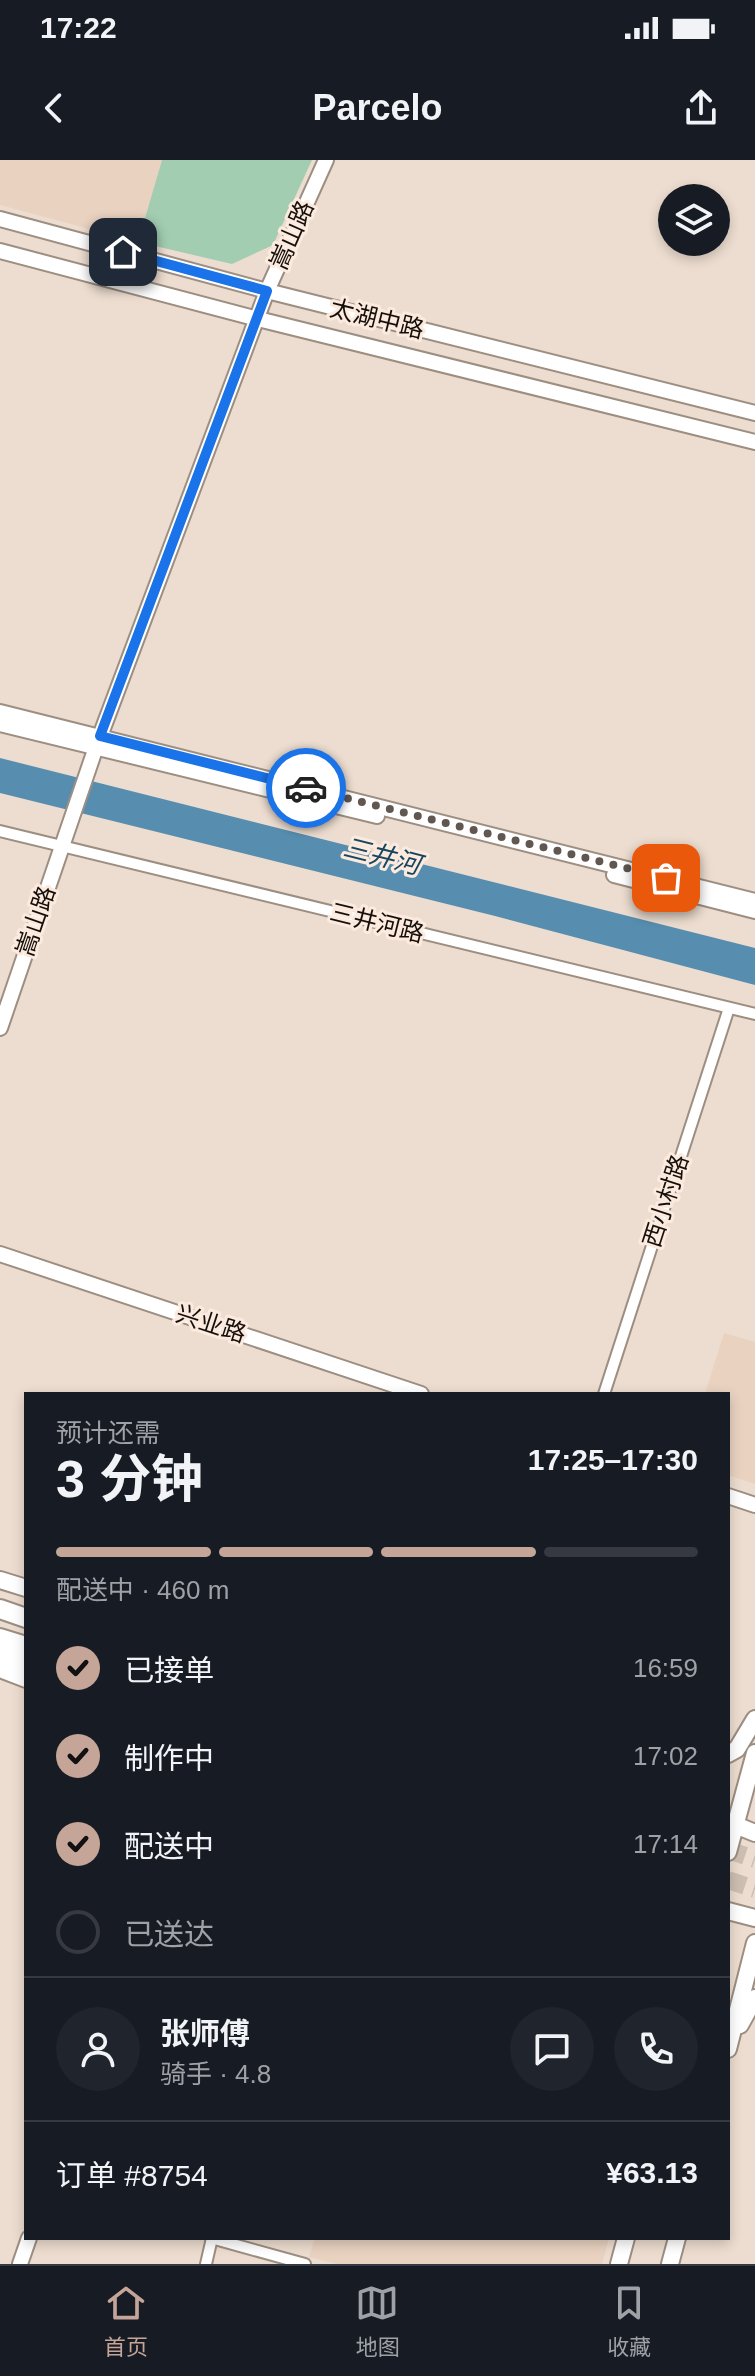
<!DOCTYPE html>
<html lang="zh">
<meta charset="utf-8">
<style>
:root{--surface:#171b24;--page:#20242c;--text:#f1f3f6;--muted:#9ea1a6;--line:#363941;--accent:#c4a598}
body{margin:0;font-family:Helvetica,"Noto Sans SC",sans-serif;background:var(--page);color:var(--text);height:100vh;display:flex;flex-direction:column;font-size:30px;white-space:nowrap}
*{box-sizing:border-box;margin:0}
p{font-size:26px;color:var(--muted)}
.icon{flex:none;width:44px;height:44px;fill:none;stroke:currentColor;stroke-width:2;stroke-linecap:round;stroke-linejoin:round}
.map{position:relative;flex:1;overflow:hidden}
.side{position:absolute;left:24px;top:1232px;width:706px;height:848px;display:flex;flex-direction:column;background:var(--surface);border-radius:0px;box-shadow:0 4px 12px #0003}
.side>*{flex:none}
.tools{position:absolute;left:658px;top:24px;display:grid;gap:16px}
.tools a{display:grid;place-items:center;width:72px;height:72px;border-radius:50%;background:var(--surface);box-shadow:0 4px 12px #0003;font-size:40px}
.pin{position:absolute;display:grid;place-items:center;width:68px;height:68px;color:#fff;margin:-34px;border-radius:16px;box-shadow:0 4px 12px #0006}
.courier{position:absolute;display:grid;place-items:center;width:80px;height:80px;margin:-40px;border:6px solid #1a73e8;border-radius:50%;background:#fff;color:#222;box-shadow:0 2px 10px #0007}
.headline em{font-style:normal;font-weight:700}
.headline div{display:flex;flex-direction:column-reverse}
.headline{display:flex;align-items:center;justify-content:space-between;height:136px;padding:0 32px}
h1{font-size:52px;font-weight:700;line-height:60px}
.bar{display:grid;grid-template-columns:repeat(4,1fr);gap:12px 8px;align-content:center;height:96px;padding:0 32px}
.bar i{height:10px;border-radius:6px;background:var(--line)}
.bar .current{background:var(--accent)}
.bar p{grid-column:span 4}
.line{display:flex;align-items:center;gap:20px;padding:0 32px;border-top:2px solid var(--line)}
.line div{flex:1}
.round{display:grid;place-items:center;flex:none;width:84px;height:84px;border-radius:42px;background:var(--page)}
ol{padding:0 32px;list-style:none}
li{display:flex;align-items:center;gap:24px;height:88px}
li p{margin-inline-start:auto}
li .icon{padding:8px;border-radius:50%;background:var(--accent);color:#111;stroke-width:4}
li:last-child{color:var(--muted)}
li i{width:44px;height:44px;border:4px solid var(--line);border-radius:50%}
.status{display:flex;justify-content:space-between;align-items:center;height:56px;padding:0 40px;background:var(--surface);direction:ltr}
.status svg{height:22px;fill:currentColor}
header{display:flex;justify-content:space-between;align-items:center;height:104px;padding:0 32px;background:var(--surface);font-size:36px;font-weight:700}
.tabs{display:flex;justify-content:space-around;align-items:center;height:112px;border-top:2px solid var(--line);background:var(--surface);font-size:22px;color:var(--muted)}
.tabs a{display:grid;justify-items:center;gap:4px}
.tabs .current{color:var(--accent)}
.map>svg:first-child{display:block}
</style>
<div class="status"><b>17:22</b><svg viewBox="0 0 49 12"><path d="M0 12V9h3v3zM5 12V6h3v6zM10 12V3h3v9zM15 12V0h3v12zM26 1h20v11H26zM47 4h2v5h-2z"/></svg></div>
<header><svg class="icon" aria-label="back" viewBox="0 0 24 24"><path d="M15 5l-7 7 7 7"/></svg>Parcelo<svg class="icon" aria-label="share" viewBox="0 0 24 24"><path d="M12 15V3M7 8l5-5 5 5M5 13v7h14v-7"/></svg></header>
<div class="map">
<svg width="755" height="2104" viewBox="0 0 755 2104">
<rect width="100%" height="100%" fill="#edddd0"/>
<!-- built -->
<g fill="#e9d2c0">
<polygon points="0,0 162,0 138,82 0,45"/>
<polygon points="724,1173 755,1182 755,1324 728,1315 728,1234 705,1234"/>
<polygon points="315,2078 609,2078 602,2104 337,2104 309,2097"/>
</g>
<!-- green -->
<polygon fill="#a2cdb1" points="162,0 312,0 273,85 232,104 138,82"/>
<!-- water -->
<polygon fill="#578eaf" points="0,598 755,788 755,825 495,756 0,633"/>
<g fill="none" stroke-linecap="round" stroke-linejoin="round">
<!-- highway-tunnel -->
<g stroke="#cdbeb2" stroke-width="18" stroke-dasharray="18 9" stroke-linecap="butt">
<polyline points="728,1690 755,1699"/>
<polyline points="728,1720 755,1729"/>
</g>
<!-- street casing -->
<g stroke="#9d8e82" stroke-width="14">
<g id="street">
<polyline points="0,671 755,854"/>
<polyline points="604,1234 729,848"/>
<polyline points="211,2078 305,2104"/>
<polyline points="206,2104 212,2078"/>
</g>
</g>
<!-- secondary casing -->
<g stroke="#9d8e82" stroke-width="18">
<g id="secondary">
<polyline points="0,59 267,131 755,253"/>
<polyline points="0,91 258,159 755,282"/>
<polyline points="0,552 755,741"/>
<polyline points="0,564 377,656"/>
<polyline points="614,715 755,751"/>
<polyline points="0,868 96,587 267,131 326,0"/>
<polyline points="0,1094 421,1234"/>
<polyline points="728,1336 755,1345"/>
<polyline points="20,2104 29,2078"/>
</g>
</g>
<!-- primary casing -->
<g stroke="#9d8e82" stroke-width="20">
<g id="primary">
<polyline points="0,1420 26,1428"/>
<polyline points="0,1509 26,1519"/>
<polyline points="728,1594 737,1589 755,1559"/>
<polyline points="728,1662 755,1673"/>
<polyline points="728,1692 755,1593"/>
<polyline points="728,1751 755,1758"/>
<polyline points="740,1865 755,1838"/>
<polyline points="728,1889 755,1783"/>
<polyline points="619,2104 626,2078"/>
<polyline points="670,2104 677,2078"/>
</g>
</g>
<!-- highway casing -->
<g stroke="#9d8e82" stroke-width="22">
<g id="highway">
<polyline points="0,1449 26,1458"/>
<polyline points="0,1478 26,1486"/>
<polyline points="0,1492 26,1502"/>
</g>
</g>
<!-- street -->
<use href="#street" stroke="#fff" stroke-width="10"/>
<!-- secondary -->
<use href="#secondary" stroke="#fff" stroke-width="14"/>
<!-- primary -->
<use href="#primary" stroke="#fff" stroke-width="16"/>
<!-- highway -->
<use href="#highway" stroke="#fff" stroke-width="18"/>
</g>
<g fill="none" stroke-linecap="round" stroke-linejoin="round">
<!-- done -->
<polyline stroke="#615750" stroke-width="8" stroke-dasharray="0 14.4" points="306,628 666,718"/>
<!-- route -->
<polyline stroke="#1a73e8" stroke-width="10" points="123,92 267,131 100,576 306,628"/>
</g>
<g text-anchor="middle" stroke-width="6" stroke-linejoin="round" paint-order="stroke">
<!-- street labels -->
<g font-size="24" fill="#150f0b" stroke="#fbeadd">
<text transform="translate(292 75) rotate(-66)" y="8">嵩山路</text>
<text transform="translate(377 159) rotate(14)" y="8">太湖中路</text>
<text transform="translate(36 761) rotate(-71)" y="8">嵩山路</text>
<text transform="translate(377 763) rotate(14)" y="8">三井河路</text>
<text transform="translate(666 1041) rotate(-72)" y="8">西小村路</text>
<text transform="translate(211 1164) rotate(18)" y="8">兴业路</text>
</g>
<!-- water labels -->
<g font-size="26" font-style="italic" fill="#19465f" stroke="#fbeadd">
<text transform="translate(382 696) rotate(14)" y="9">三井河</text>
</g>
</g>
</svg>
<div class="tools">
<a><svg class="icon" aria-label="layers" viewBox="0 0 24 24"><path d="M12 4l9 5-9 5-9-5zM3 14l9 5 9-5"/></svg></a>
</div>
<div class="pin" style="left:666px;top:718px;background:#ea580c"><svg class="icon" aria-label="bag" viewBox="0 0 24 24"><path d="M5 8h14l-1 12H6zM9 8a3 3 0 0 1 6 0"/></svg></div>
<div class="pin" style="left:123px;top:92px;background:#1f2937"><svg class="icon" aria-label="home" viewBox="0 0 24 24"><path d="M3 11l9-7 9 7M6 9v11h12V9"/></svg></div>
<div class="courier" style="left:306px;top:628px"><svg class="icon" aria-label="car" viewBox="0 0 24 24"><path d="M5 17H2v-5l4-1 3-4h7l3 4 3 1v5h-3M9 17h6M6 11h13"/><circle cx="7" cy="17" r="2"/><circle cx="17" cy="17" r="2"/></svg></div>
<section class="side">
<div class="headline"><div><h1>3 分钟</h1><p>预计还需</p></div><em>17:25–17:30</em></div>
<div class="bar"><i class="current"></i><i class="current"></i><i class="current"></i><i></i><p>配送中 · 460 m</p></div>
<ol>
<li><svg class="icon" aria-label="check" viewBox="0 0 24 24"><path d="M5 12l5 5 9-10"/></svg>已接单<p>16:59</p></li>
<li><svg class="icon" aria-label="check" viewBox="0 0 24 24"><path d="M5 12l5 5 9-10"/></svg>制作中<p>17:02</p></li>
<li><svg class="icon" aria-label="check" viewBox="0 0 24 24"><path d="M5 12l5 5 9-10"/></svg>配送中<p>17:14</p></li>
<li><i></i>已送达</li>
</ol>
<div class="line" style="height:144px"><a class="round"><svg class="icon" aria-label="person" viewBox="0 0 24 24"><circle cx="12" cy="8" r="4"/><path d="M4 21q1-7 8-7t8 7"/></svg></a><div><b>张师傅</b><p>骑手 · 4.8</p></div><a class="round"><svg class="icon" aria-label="chat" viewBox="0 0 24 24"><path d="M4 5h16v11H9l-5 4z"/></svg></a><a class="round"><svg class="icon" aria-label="phone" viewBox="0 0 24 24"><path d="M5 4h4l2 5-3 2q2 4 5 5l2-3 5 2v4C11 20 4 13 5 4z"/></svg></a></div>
<div class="line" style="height:104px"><div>订单 #8754</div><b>¥63.13</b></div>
</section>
</div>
<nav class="tabs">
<a class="current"><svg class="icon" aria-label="home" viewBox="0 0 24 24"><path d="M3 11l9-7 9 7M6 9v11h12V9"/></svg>首页</a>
<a><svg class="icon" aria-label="map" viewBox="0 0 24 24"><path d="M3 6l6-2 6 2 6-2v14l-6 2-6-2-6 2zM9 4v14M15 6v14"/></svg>地图</a>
<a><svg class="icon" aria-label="saved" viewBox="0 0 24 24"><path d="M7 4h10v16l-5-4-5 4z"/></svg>收藏</a>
</nav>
